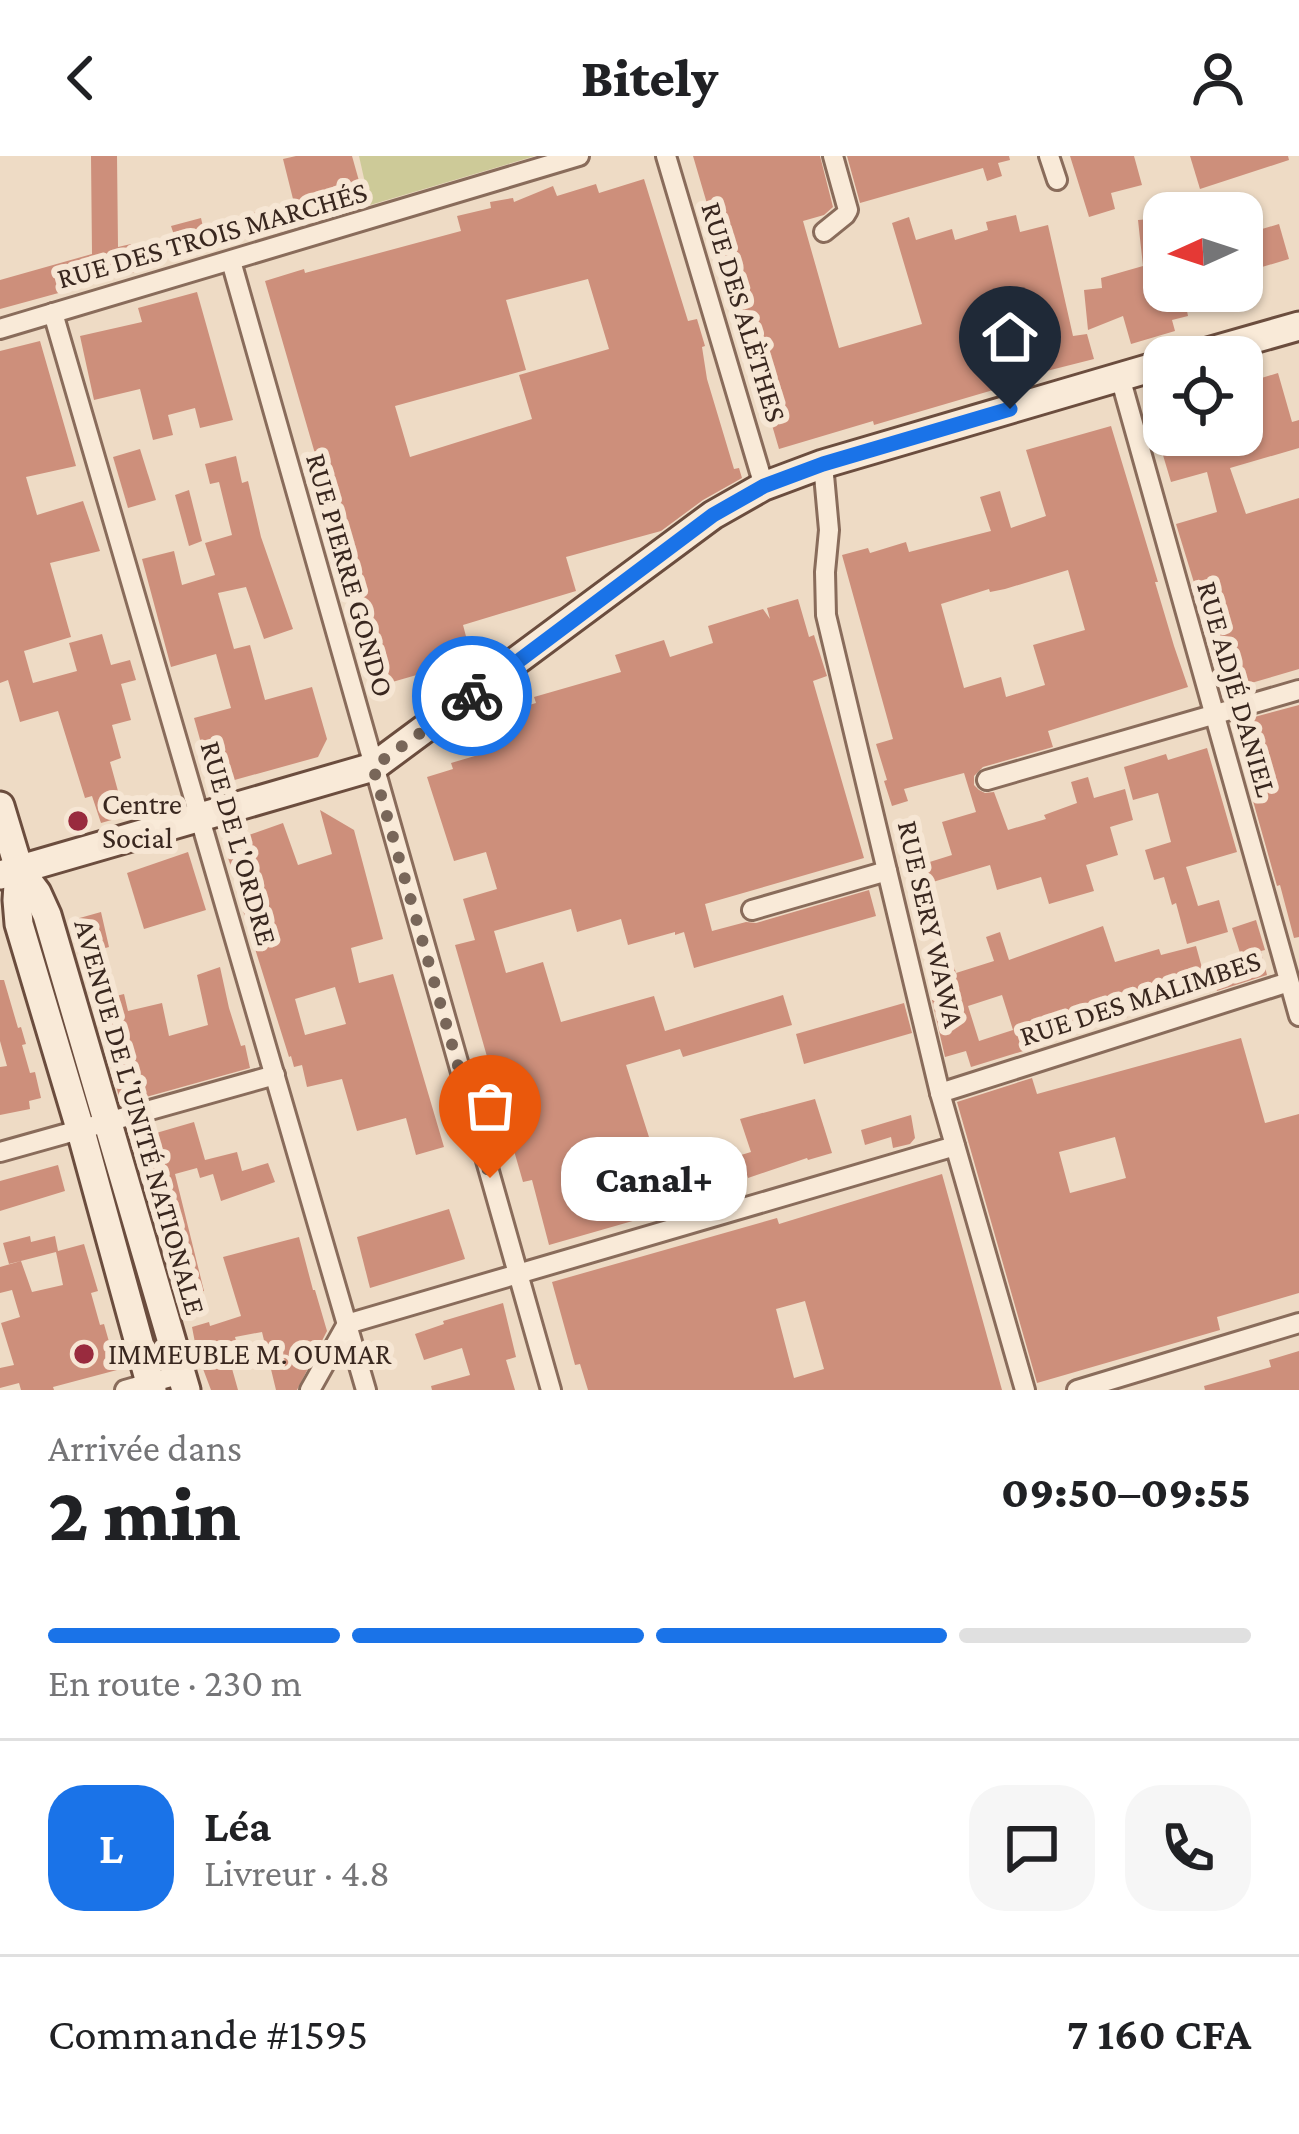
<!DOCTYPE html>
<html lang="fr">
<meta charset="utf-8">
<style>
:root{--surface:#fff;--page:#f6f6f6;--text:#202124;--muted:#757577;--line:#e0e0e0;--accent:#1a73e8}
body{margin:0;font-family:"Crimson Pro",serif;background:var(--page);color:var(--text);height:100vh;display:flex;flex-direction:column;font-size:45px;white-space:nowrap}
*{box-sizing:border-box;margin:0}
p{font-size:39px;color:var(--muted)}
.icon{flex:none;width:66px;height:66px;fill:none;stroke:currentColor;stroke-width:2;stroke-linecap:round;stroke-linejoin:round}
.map{position:relative;height:1234px;overflow:hidden}
.side{display:flex;flex-direction:column;background:var(--surface);flex:1}
.side>*{flex:none}
.needle{width:78px;rotate:267deg}
.tools{position:absolute;left:1143px;top:36px;display:grid;gap:24px}
.tools a{display:grid;place-items:center;width:120px;height:120px;border-radius:24px;background:var(--surface);box-shadow:0 3px 9px #0004;font-size:60px}
.pin{position:absolute;display:grid;place-items:center;width:102px;height:102px;color:#fff;margin:-123px -51px;border-radius:50% 50% 50% 0;rotate:-45deg;box-shadow:0 0 12px #0007}
.pin .icon{rotate:45deg}
.courier{position:absolute;display:grid;place-items:center;width:120px;height:120px;margin:-60px;border:9px solid #1a73e8;border-radius:50%;background:#fff;color:#222;box-shadow:0 3px 15px #0007}
.bubble{position:absolute;height:84px;border-radius:36px;background:var(--surface);box-shadow:0 3px 9px #0004;font-size:39px;font-weight:800;line-height:84px;text-align:center}
.summary em{font-style:normal;font-weight:800}
.summary div{display:flex;flex-direction:column-reverse}
.summary{display:flex;align-items:center;justify-content:space-between;height:204px;padding:0 48px}
h1{font-size:78px;font-weight:800;line-height:90px}
.bar{display:grid;grid-template-columns:repeat(4,1fr);gap:18px 12px;align-content:center;height:144px;padding:0 48px}
.bar i{height:15px;border-radius:9px;background:var(--line)}
.bar .active{background:var(--accent)}
.bar p{grid-column:span 4}
.line{display:flex;align-items:center;gap:30px;padding:0 48px;border-top:3px solid var(--line)}
.line div{flex:1}
.round{display:grid;place-items:center;flex:none;width:126px;height:126px;border-radius:36px;background:var(--page)}
header{display:flex;justify-content:space-between;align-items:center;height:156px;padding:0 48px;background:var(--surface);font-size:54px;font-weight:800}
.map>svg:first-child{display:block}
</style>
<header><svg class="icon" aria-label="back" viewBox="0 0 24 24"><path d="M15 5l-7 7 7 7"/></svg>Bitely<svg class="icon" aria-label="person" viewBox="0 0 24 24"><circle cx="12" cy="8" r="4"/><path d="M4 21q1-7 8-7t8 7"/></svg></header>
<div class="map">
<svg width="1299" height="1234" viewBox="0 0 1299 1234">
<rect width="100%" height="100%" fill="#eedbc5"/>
<!-- green -->
<polygon fill="#cdca98" points="359,0 535,0 370,49"/>
<!-- building -->
<g fill="#cd8f7b" fill-rule="evenodd">
<polygon points="91,0 117,0 118,91 131,88 139,115 0,153 0,124 92,98"/>
<polygon points="296,0 352,0 361,32 312,44 314,51 296,55 283,3"/>
<polygon points="693,0 820,0 833,51 824,59 803,65 839,192 922,168 892,67 909,61 916,84 952,73 955,84 988,74 986,66 1016,59 1020,76 1048,69 1073,180 1087,178 1094,203 999,227 1000,232 874,269 873,265 779,293"/>
<polygon points="847,0 1009,0 1010,4 998,7 1002,20 987,25 983,12 860,47"/>
<polygon points="1070,0 1134,0 1142,29 1111,37 1115,53 1089,61"/>
<polygon points="1190,0 1288,0 1289,4 1200,33"/>
<path d="M644,23L688,165L697,163L705,190L702,191L707,223L734,313L739,312L742,322L703,344L661,375L566,401L576,435L463,469L472,503L382,529L265,125L304,113L305,117L461,75L457,60L491,52L490,46L513,42L514,46L553,30L557,40L596,28L599,37ZM588,123L609,193L519,219L532,263L410,301L395,250L526,214L506,144Z"/>
<polygon points="285,48 289,63 179,94 171,70 201,62 203,71"/>
<polygon points="1164,62 1164,135 1183,135 1188,160 1172,164 1175,175 1131,188 1123,160 1088,174 1084,134 1102,132 1101,122 1143,110 1138,64"/>
<polygon points="1279,68 1289,103 1242,117 1242,79"/>
<polygon points="197,136 233,264 200,272 195,252 168,259 173,279 153,284 140,233 94,244 80,180 142,166 138,152"/>
<polygon points="40,185 76,310 26,321 37,359 83,345 100,395 50,407 71,481 24,495 33,527 77,515 69,487 102,478 111,509 130,504 136,524 121,528 131,564 112,569 121,602 110,606 121,646 139,640 143,655 101,667 92,640 85,642 58,555 20,566 8,524 0,527 0,195"/>
<polygon points="1278,217 1292,266 1299,264 1299,292 1230,312 1246,358 1299,342 1299,513 1227,534 1176,368 1217,356 1207,316 1171,326 1157,279 1242,279 1242,228"/>
<path d="M1111,270L1158,426H1155L1174,490L1188,531L1048,575L1053,591L983,611L974,620V629L979,634L985,637L994,636L1008,674L1046,663L1044,659L1077,647L1071,626L1088,621L1094,642L1125,633L1133,664L1110,671L1118,699L1086,709L1094,735L1049,748L1041,721L997,734L990,709L926,728L920,709L952,699L942,666L976,656L964,617L904,633L908,645L892,650L884,625L887,624L876,588L893,583L842,399L868,392L870,397L906,386L909,396L991,375L980,341L1000,335L1011,372L1046,360L1026,294ZM1068,414L1085,474L1033,489L1045,529L1006,541L1001,521L964,532L941,448L989,433L990,436L1005,433Z"/>
<polygon points="140,293 156,344 128,352 113,301"/>
<polygon points="236,300 242,327 248,325 261,381 293,473 264,483 246,431 218,437 234,493 250,489 265,544 312,531 327,583 318,601 213,630 194,562 231,552 216,498 171,511 142,403 174,395 182,429 215,419 205,387 232,379 219,326 210,328 205,308"/>
<polygon points="189,334 202,385 189,390 175,339"/>
<polygon points="798,443 809,481 814,479 825,514 827,520 813,525 864,702 705,748 712,775 746,766 756,767 869,734 876,760 694,812 684,776 675,779 675,776 628,789 621,763 577,776 571,753 494,775 506,817 543,806 561,866 654,840 665,875 783,839 792,869 683,901 680,893 626,909 656,1003 680,997 691,1037 654,1047 657,1058 549,1089 532,1024 523,1026 455,789 475,784 463,743 497,733 486,696 454,705 427,621 453,613 451,607 485,597 475,565 536,547 534,541 621,516 615,499 664,484 670,501 713,487 708,470 763,453 770,463 767,452"/>
<polygon points="1299,549 1299,781 1294,782 1280,729 1277,730 1246,620 1250,619 1232,567"/>
<polygon points="1207,592 1237,696 1186,711 1198,750 1219,744 1228,776 1187,788 1176,747 1172,749 1164,721 1154,724 1145,694 1171,686 1158,637 1133,644 1124,611 1166,598 1168,604"/>
<path d="M320,654L354,674L383,783L351,792L359,827L393,818L444,991L416,999L406,962L357,975L342,923L307,931L302,909L294,911L291,900L289,901L240,745L243,744L223,688L283,667L298,709L332,698ZM335,831L346,868L305,879L295,843Z"/>
<polygon points="188,696 206,754 144,773 127,717"/>
<polygon points="101,756 109,791 88,797 88,788 82,790 76,763"/>
<polygon points="1256,764 1265,794 1261,795 1267,819 1217,835 1212,818 1239,811 1238,805 1242,803 1232,772"/>
<path d="M1103,770L1115,806L1159,793L1161,799L1196,790L1207,830L1181,838L1179,830L1124,846L1128,861L1031,887L1033,892L971,911L966,895L945,901L932,844L943,841L930,796L948,791L956,817L994,805L986,781L1000,776L1009,804ZM1002,839L1013,874L979,885L968,850Z"/>
<polygon points="220,811 229,852 241,890 245,889 250,912 121,948 107,898 109,897 96,845 124,838 128,855 162,847 169,880 208,869 197,819"/>
<polygon points="0,824 4,824 18,872 21,871 26,888 22,889 30,917 35,916 41,942 29,945 30,953 0,959 0,911 7,910 0,885"/>
<polygon points="904,847 912,877 804,908 796,878"/>
<path d="M1241,882L1265,967L1299,958V1137L1217,1161L1220,1174L1037,1227L957,946L1032,922L1037,938ZM1115,981L1126,1022L1070,1037L1059,996Z"/>
<polygon points="815,943 832,997 808,1004 807,1002 748,1022 741,999 751,996 740,963"/>
<polygon points="911,959 915,982 910,988 893,992 891,981 865,989 861,974"/>
<polygon points="194,966 205,1004 237,996 242,1015 268,1007 275,1026 221,1045 213,1018 200,1022 197,1012 175,1018 204,1135 183,1140 169,1085 166,1086 152,1039 155,1038 139,982"/>
<polygon points="58,1009 65,1035 0,1055 0,1025"/>
<path d="M942,1018L1002,1234H588L580,1208L575,1209L552,1126L777,1062L779,1068ZM805,1145L824,1213L794,1222L776,1153Z"/>
<polygon points="449,1053 465,1103 370,1132 357,1081"/>
<polygon points="30,1080 31,1086 55,1080 58,1095 84,1088 98,1135 91,1137 100,1169 104,1168 117,1214 53,1231 54,1234 21,1234 19,1227 0,1232 0,1212 14,1209 1,1167 20,1161 12,1134 0,1137 0,1111 21,1105 32,1136 63,1129 56,1096 9,1108 3,1087"/>
<polygon points="299,1081 313,1134 315,1134 327,1175 297,1234 276,1234 262,1176 235,1181 242,1206 231,1209 238,1234 211,1234 197,1197 192,1171 209,1166 210,1170 241,1160 223,1101"/>
<polygon points="503,1147 516,1201 506,1204 515,1234 432,1234 431,1230 470,1219 462,1192 424,1204 415,1178 444,1168 443,1165"/>
<polygon points="1299,1195 1299,1234 1205,1234 1204,1230 1271,1211 1269,1204"/>
</g>
<g fill="none" stroke-linecap="round" stroke-linejoin="round">
<!-- street casing -->
<g stroke="#896c5b" stroke-width="24">
<g id="street">
<polyline points="666,0 764,330"/>
<polyline points="1049,0 1057,24"/>
<polyline points="824,76 845,59 848,54 833,0"/>
<polyline points="231,105 551,1234"/>
<polyline points="53,157 366,1234"/>
<polyline points="0,173 579,0"/>
<polyline points="1120,221 1299,860"/>
<polyline points="823,308 829,374 825,416 826,459 940,937 1025,1234"/>
<polyline points="987,624 1299,534"/>
<polyline points="752,754 887,715"/>
<polyline points="940,937 1289,826"/>
<polyline points="0,996 275,919"/>
<polyline points="125,1234 181,1218"/>
<polyline points="310,1234 347,1168 955,990"/>
<polyline points="1077,1234 1299,1167"/>
</g>
</g>
<!-- secondary casing -->
<g stroke="#6b4d3e" stroke-width="33">
<g id="secondary">
<polyline points="1190,201 1299,170"/>
<polyline points="0,650 19,713 37,737 47,759 186,1234"/>
<polyline points="19,713 17,744 19,768 82,979 152,1234"/>
<polyline points="0,719 373,611 713,359 764,330 823,308 1164,208"/>
</g>
</g>
<!-- street -->
<use href="#street" stroke="#f9ead8" stroke-width="18"/>
<!-- secondary -->
<use href="#secondary" stroke="#f9ead8" stroke-width="27"/>
</g>
<g fill="none" stroke-linecap="round" stroke-linejoin="round">
<!-- done -->
<polyline stroke="#786659" stroke-width="12" stroke-dasharray="0 21.6" points="472,540 373,611 490,1022"/>
<!-- route -->
<polyline stroke="#1a73e8" stroke-width="15" points="472,540 713,359 764,330 823,308 1010,253"/>
</g>
<!-- markers -->
<g fill="#992b3e" stroke="#f6e6d4" stroke-width="4.5">
<circle cx="78" cy="665" r="12"/>
<circle cx="84" cy="1198" r="12"/>
</g>
<g text-anchor="middle" stroke-width="12" stroke-linejoin="round" paint-order="stroke">
<!-- street labels -->
<g font-size="30" fill="#39271f" stroke="#f6e6d4">
<text transform="translate(212 79) rotate(-16)" y="10">RUE DES TROIS MARCHÉS</text>
<text transform="translate(744 156) rotate(73)" y="10">RUE DES ALÈTHES</text>
<text transform="translate(350 419) rotate(74)" y="10">RUE PIERRE GONDO</text>
<text transform="translate(1237 533) rotate(74)" y="10">RUE ADJÉ DANIEL</text>
<text transform="translate(239 687) rotate(74)" y="10">RUE DE L'ORDRE</text>
<text transform="translate(931 768) rotate(77)" y="10">RUE SERY WAWA</text>
<text transform="translate(1140 842) rotate(-18)" y="10">RUE DES MALIMBES</text>
<text transform="translate(140 961) rotate(74)" y="10">AVENUE DE L'UNITÉ NATIONALE</text>
</g>
<!-- poi labels -->
<g font-size="30" fill="#39271f" stroke="#f6e6d4" text-anchor="start">
<text x="102" y="658">Centre<tspan x="102" dy="34">Social</tspan></text>
<text x="108" y="1208">IMMEUBLE M. OUMAR</text>
</g>
</g>
</svg>
<div class="tools">
<a><svg class="needle" viewBox="-14 -14 28 28"><path d="M0-13l5 13h-10z" fill="#e53935"/><path d="M0 13l5-13h-10z" fill="#757577"/></svg></a>
<a><svg class="icon" aria-label="locate" viewBox="0 0 24 24"><circle cx="12" cy="12" r="6"/><path d="M12 2v4M12 18v4M2 12h4M18 12h4"/></svg></a>
</div>
<div class="pin" style="left:490px;top:1022px;background:#ea580c"><svg class="icon" aria-label="bag" viewBox="0 0 24 24"><path d="M5 8h14l-1 12H6zM9 8a3 3 0 0 1 6 0"/></svg></div>
<div class="pin" style="left:1010px;top:253px;background:#1f2937"><svg class="icon" aria-label="home" viewBox="0 0 24 24"><path d="M3 11l9-7 9 7M6 9v11h12V9"/></svg></div>
<div class="courier" style="left:472px;top:540px"><svg class="icon" aria-label="bike" viewBox="0 0 24 24"><circle cx="6" cy="16" r="4"/><circle cx="18" cy="16" r="4"/><path d="M6 16l4-8h5l3 8M10 8l3 8H6M13 5h3"/></svg></div>
<div class="bubble" style="left:561px;top:981px;width:186px">Canal+</div>
</div>
<section class="side">
<div class="summary"><div><h1>2 min</h1><p>Arrivée dans</p></div><em>09:50–09:55</em></div>
<div class="bar"><i class="active"></i><i class="active"></i><i class="active"></i><i></i><p>En route · 230 m</p></div>
<div class="line" style="height:216px"><b class="round" style="background:var(--accent);color:#fff">L</b><div><b>Léa</b><p>Livreur · 4.8</p></div><a class="round"><svg class="icon" aria-label="chat" viewBox="0 0 24 24"><path d="M4 5h16v11H9l-5 4z"/></svg></a><a class="round"><svg class="icon" aria-label="phone" viewBox="0 0 24 24"><path d="M5 4h4l2 5-3 2q2 4 5 5l2-3 5 2v4C11 20 4 13 5 4z"/></svg></a></div>
<div class="line" style="height:156px"><div>Commande #1595</div><b>7 160 CFA</b></div>
</section>
